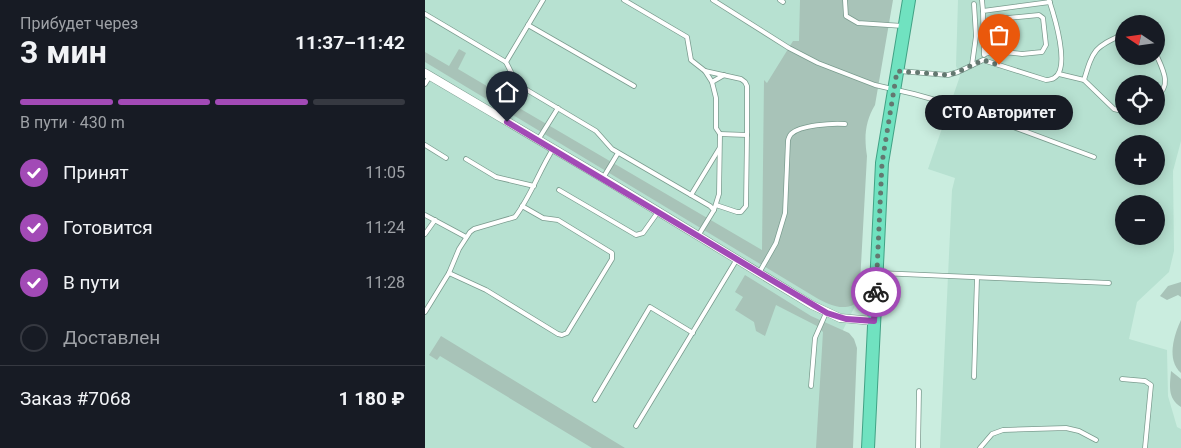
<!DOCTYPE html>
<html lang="ru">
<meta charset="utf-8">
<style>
:root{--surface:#171b24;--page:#20242c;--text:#f1f3f6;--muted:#9ea1a6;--line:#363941;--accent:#a24ab6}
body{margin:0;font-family:Roboto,sans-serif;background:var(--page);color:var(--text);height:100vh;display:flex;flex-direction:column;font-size:19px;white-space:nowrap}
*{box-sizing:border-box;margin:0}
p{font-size:16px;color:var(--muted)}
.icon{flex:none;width:28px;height:28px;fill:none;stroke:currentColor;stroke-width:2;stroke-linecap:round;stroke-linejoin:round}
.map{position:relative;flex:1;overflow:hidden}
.panel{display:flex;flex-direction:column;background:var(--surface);width:425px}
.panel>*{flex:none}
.needle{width:32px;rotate:283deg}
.fabs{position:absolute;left:690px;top:15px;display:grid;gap:10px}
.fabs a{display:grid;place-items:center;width:50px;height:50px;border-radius:50%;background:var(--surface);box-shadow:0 2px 12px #0003;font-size:25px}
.pin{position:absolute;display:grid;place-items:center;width:42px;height:42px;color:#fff;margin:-51px -21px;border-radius:50% 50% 50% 0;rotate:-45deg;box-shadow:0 0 5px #0007}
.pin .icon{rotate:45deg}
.courier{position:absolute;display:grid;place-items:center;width:50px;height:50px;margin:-25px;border:4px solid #a24ab6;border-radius:50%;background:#fff;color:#222;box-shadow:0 1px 6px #0007}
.bubble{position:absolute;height:35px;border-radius:18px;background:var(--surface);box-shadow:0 2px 12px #0003;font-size:16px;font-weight:700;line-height:35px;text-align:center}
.headline em{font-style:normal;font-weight:700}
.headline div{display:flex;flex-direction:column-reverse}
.headline{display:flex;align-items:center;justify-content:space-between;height:85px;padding:0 20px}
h1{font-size:32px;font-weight:700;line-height:38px}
.bar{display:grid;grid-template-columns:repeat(4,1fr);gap:8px 5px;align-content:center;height:60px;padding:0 20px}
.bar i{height:6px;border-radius:4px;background:var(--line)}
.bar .selected{background:var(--accent)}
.bar p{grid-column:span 4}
.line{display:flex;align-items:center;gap:12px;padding:0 20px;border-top:1px solid var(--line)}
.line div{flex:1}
ol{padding:0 20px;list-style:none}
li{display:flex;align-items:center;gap:15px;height:55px}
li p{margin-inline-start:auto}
li .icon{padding:5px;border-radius:50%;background:var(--accent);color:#fff;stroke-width:4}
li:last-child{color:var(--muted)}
li i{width:28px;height:28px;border:2px solid var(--line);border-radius:50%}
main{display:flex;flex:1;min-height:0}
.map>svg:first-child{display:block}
</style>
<main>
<section class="panel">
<div class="headline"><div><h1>3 мин</h1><p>Прибудет через</p></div><em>11:37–11:42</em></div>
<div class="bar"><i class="selected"></i><i class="selected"></i><i class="selected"></i><i></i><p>В пути · 430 m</p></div>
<ol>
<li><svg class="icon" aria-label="check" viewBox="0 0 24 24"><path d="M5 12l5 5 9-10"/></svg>Принят<p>11:05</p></li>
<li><svg class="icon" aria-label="check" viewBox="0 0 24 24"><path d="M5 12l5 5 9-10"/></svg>Готовится<p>11:24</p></li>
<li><svg class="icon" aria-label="check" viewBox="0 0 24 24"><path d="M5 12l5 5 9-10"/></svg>В пути<p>11:28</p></li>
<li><i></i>Доставлен</li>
</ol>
<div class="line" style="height:65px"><div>Заказ #7068</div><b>1 180 ₽</b></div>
</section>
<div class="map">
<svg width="756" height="448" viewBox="0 0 756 448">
<rect width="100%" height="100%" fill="#caeddf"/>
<!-- built -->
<g fill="#b7e1d1" fill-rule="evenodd">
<polygon points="0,0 442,0 441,110 432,302 413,340 407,448 0,448"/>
<path d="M533,0H756V141L748,171L749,251L744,272L712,302L704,339L742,350L743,396L752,427L756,429V448H515L527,190L530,178L503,169L535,76L531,66ZM699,24H731V56H699ZM699,84H731V116H699ZM699,144H731V176H699ZM699,204H731V236H699Z"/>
</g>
<!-- green -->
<g fill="#a8c3b8">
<path d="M375,0H468L450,105C440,122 439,137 442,156L434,301C421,313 404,305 390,297L0,62V52L24,66L34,49L41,53L33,69L72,92V95L337,250L339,80L342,83L368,41H374Z"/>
<polygon points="320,275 386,316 424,333 429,339 432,348 428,448 391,448 398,332 392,326 351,305 340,336 331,331 329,322 310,310 318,297 310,292"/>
<polygon points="756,282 756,297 753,295 742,300 735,296 743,286"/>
<path d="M756,320V373C741,360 749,335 756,320Z"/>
<polygon points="16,336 200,448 167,448 15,356 12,360 4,355"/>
<path d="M746,371L756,379V407C742,398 745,385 746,371Z"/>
</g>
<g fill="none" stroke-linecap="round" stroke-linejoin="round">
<!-- service casing -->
<g stroke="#7b9c8f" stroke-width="5.5">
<g id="service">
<polyline points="118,0 81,62 92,84 171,131 187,149 285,206 289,210 273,236"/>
<polyline points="199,0 262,37 266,60 280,71 287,82 291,98 291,128 295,134 294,194 289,210"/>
<polyline points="288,0 364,48 393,63 450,85 489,94 532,106 669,157"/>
<polyline points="355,0 358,2"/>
<polyline points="420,0 421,16 433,23 478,26"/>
<polyline points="557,0 558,11"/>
<polyline points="0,14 81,62"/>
<polyline points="103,25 209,86"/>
<polyline points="560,54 569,51 597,54 617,52 621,45 618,18 614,15 572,19 569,22 568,26 569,51"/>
<path d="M731,54C737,68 748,86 731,96"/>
<polyline points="559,55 558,11 625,2"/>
<polyline points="547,65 551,36 549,4"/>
<polyline points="280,71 316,79 320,82 322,86 322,135 295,134"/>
<path d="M474,71L523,75L533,72L558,60L621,80C623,80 628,79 629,78C646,69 629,15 624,0"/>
<polyline points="634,74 659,80 689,109 693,110 699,110"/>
<path d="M659,80C668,50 669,47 699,34"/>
<polyline points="287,82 299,75"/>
<polyline points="0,84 5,76"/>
<polyline points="113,140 133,108"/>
<polyline points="0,145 21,158"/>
<polyline points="41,159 71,177 109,186"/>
<polyline points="178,178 193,153"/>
<polyline points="134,190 211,235 218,233 233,212"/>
<polyline points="266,195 294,149"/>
<polyline points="291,205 312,212 316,212 321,206 322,135"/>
<polyline points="0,215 41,237"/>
<polyline points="0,234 10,220"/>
<polyline points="24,273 61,290 133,334 137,335 142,333 187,259 187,253 133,220 118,218 97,206"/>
<path d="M334,273L351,243L360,213L363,141C363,139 365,135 366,134C375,125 408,123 420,124"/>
<polyline points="454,273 684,283"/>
<path d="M0,312L24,273L34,249L45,232L49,229L90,217C106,196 114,171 128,149"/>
<polyline points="549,377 552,278"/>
<polyline points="697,379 720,381 726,385 720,448"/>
<polyline points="386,386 390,338 401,313"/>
<polyline points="170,400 225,307 268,333"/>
<polyline points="211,426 312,259"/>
<polyline points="493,448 494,391"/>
<polyline points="555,448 567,434 578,430 641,428 654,431 671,440"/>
</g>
</g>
<!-- minor casing -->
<g stroke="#7b9c8f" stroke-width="9">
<polyline id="minor" points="0,73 178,178 387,305 415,318 449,321"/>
</g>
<!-- trunk casing -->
<g stroke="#41a285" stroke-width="14">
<polyline id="trunk" points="443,448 457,163 484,0"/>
</g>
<!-- service -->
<use href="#service" stroke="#fff" stroke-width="4"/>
<!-- minor -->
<use href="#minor" stroke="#fff" stroke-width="8"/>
<!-- trunk -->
<use href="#trunk" stroke="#70e2c0" stroke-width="12"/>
</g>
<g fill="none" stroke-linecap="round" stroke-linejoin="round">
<!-- done -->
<polyline stroke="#637870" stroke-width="5" stroke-dasharray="0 9" points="451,292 457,163 472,71 523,75 533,72 558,60 574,65"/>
<!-- route -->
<polyline stroke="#a24ab6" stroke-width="6" points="82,122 402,313 421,319 449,321 451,292"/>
</g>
</svg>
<div class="fabs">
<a><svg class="needle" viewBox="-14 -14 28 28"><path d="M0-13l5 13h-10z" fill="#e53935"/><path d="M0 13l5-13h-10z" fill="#9ea1a6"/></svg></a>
<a><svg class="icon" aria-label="locate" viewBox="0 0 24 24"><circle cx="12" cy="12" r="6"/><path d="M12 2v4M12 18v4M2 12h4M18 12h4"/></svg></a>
<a>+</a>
<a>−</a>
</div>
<div class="pin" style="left:574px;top:65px;background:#ea580c"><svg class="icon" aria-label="bag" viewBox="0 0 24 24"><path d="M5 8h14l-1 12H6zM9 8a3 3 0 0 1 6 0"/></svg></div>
<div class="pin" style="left:82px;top:122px;background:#1f2937"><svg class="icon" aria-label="home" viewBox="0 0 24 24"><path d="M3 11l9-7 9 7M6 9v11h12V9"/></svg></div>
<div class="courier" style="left:451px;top:292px"><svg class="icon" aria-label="bike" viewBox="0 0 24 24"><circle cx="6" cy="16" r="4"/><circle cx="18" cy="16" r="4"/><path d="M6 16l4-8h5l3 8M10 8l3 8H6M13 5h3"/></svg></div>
<div class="bubble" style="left:500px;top:95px;width:148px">СТО Авторитет</div>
</div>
</main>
